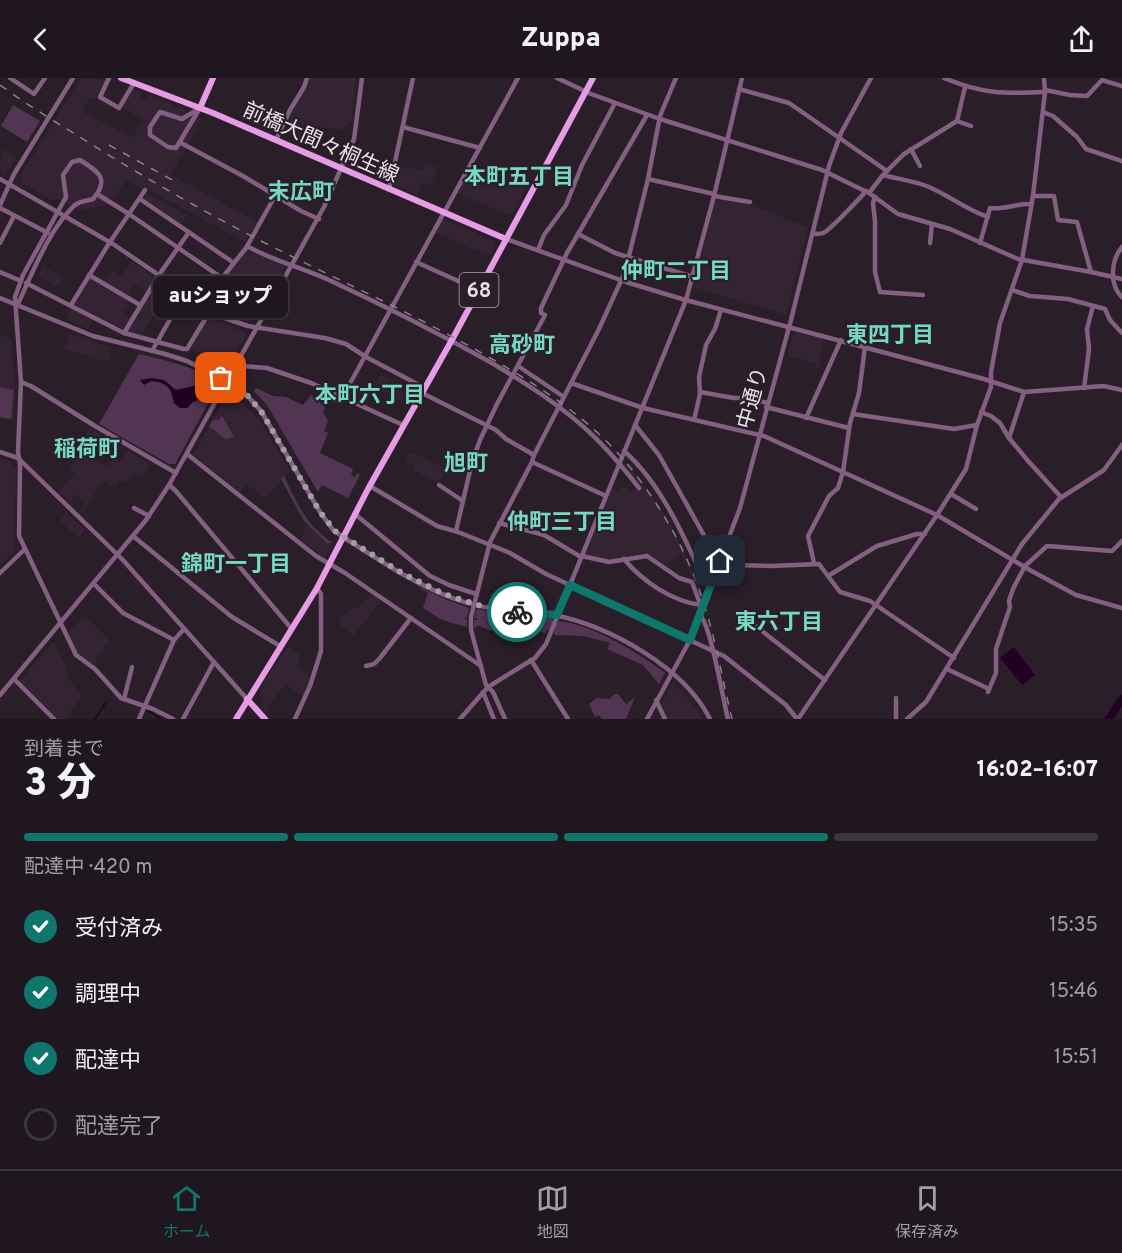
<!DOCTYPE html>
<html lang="ja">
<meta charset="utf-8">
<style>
:root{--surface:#20161f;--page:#281f28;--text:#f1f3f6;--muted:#a29fa4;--line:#3d353d;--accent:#0f766e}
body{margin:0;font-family:Overpass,"Noto Sans JP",sans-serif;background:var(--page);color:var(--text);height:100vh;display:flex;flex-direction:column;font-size:22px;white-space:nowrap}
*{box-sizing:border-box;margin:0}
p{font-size:20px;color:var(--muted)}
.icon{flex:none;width:33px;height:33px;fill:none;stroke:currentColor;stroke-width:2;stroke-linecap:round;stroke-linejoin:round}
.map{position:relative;height:641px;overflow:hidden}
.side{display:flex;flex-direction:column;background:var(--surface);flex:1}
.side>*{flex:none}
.pin{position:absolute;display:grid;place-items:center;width:51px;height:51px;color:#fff;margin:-26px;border-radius:12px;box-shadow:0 3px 9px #0006}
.courier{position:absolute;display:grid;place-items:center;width:60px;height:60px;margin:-30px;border:4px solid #0f766e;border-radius:50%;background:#fff;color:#222;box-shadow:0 2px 8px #0007}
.bubble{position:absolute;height:42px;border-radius:9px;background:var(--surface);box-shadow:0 2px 4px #0004,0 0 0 2px var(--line);font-size:20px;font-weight:800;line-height:42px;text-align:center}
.overview em{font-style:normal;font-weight:800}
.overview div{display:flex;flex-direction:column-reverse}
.overview{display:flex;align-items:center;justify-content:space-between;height:102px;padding:0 24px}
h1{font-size:39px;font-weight:800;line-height:45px}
.bar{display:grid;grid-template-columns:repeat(4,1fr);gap:9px 6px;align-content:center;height:72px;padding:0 24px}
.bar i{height:8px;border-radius:4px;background:var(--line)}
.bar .selected{background:var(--accent)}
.bar p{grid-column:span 4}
ol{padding:0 24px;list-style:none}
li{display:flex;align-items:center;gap:18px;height:66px}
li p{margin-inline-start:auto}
li .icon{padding:6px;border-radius:50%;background:var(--accent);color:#fff;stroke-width:4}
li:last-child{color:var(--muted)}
li i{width:33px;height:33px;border:3px solid var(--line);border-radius:50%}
header{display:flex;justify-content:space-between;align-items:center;height:78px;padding:0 24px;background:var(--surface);font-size:27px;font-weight:800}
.tab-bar{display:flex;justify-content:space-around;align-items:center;height:84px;border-top:2px solid var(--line);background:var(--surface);font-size:16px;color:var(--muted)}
.tab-bar a{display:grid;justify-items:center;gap:3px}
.tab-bar .selected{color:var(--accent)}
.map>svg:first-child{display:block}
</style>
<header><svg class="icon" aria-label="back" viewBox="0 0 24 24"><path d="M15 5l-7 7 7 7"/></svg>Zuppa<svg class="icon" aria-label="share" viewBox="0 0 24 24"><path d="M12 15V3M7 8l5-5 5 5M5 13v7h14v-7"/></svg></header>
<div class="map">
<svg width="1122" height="641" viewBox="0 0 1122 641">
<rect width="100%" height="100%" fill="#2a1e29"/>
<!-- built -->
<g fill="#342333">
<polygon points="81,0 106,1 96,19 88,22 83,34 132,59 144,42 123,30 133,11 142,14 140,21 145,22 148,16 162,21 163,25 170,24 175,30 178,28 184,30 186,35 202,41 171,97 258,144 245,164 145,110 143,112 126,102 110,126 80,133 58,120 53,123 22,105 20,98"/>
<polygon points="309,0 356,0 352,44 341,52 315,48 307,68 294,63 301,46 287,43 306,9"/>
<polygon points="4,71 17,78 8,94 1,96 0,79"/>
<polygon points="426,86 437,89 433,102 429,107 422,104 417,117 395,107 398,88 424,92"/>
<polygon points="471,89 512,106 514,103 528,108 511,138 457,115"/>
<polygon points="146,115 187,137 181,146 144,121"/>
<polygon points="720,121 750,126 808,149 786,237 693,209 715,123 719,123"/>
<polygon points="443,141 494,163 496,167 490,178 435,155"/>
<polygon points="247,172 286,187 256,240 250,243 224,234 206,225"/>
<polygon points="132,183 154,198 155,201 147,214 134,206 128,217 106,204 112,193 121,198"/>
<polygon points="43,188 63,199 57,209 38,198"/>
<polygon points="192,199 211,212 203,222 201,222 184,210"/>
<polygon points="93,200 129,223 122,236 130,241 124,251 76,227 75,225 90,201"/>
<polygon points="150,215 163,222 141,258 129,255 128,253"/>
<polygon points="72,229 94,240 88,251 65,241"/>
<polygon points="208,239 247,255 227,291 221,293 198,282 202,275 190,271"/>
<polygon points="796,255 823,260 819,290 816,290 816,286 805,282 787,278 793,257"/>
<polygon points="0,256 11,260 15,311 14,343 0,340"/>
<polygon points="70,256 112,270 108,284 64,271"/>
<polygon points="380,297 416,313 409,325 374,310"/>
<polygon points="237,321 258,340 290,393 266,420 246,406 240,414 193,377 224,322 232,328"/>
<polygon points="89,350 102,357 90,380 108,389 112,382 119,385 127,372 151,386 143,399 135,395 128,405 119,403 115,410 104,404 101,409 99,408 83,436 80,432 85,422 75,417 71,424 59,413 75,396 69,391 78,376 76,375"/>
<polygon points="411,374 446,391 438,405 412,391 414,388 406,383 405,380"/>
<polygon points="0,380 9,382 16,393 14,473 0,488"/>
<polygon points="625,383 656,422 676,456 701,511 700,521 681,475 665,489 643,475 611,483 585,477 612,411 618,414 621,408 633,414 640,409 623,386"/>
<polygon points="66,434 86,452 78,460 60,443"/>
<polygon points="307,447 331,469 325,480 300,461 305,456 302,453"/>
<polygon points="371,515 381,523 352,559 351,555 337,546 340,541 339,540 355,528 359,530"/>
<polygon points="85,538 103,555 109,562 93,587 78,577 68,553"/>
<polygon points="53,564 67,590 67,594 71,604 81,618 66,641 55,641 19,604"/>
<polygon points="287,569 300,577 297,589 312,598 304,619 285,606 267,630 269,632 266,636 261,629 263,621 260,610"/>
<polygon points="673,605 696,630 703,641 667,641 661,625"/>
</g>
<!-- green -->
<g fill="#523552">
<polygon points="13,27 40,43 27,64 1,48"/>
<path d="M139,276C163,282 200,289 218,307L175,386H169L99,346Z"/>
<polygon points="0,309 14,312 11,341 0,339"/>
<polygon points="256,310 273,318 286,319 303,327 311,317 325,329 323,334 328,343 324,353 328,355 320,375 353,391 351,397 355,399 357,395 360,397 348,420 322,407 318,414 267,327 254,313"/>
<polygon points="222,338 234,358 226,362 209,348 212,343 219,342"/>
<path d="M284,398C296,424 307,449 333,465H328L331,469L304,443L281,401Z"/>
<polygon points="415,507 447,522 467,529 469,531 467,539 464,540 467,542 467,549 442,542 423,530 428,515"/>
<path d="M478,531L513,538L549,540L557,545L558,543C589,545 641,576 665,595L659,606L643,587L607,571L610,565L584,558L554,557V553L547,551L546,555L540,554V549L518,547L513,551L517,555L488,552L478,547L474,551V542H477V540H474L476,533Z"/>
<polygon points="615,616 618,616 626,626 635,619 626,641 602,641 599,637 595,639 589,626 597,620 609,621"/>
</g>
<!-- water -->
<g fill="#220023">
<path d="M151,300L164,302L176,312L198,307L200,311L199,314L204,320L193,324L187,330H180L174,325C171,310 168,305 152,303L144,307L140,302Z"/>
<polygon points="1014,569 1035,597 1022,607 1000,580"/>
</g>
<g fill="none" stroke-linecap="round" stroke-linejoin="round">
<!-- stream -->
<g stroke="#220023" stroke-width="1.5">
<polyline points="146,631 161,641"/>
<polyline points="95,641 106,624"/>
</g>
<!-- river -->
<polyline stroke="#220023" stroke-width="8" points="1109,641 1122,621"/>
<!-- minor -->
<g stroke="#836082" stroke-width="4.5">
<polyline points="10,0 34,16 45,0"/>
<polyline points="109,0 100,19 119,30 134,5"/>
<polyline points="557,0 591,16 660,41 822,92 869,115 898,136 950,151 1018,181 1091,194 1122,201"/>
<path d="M944,0C982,16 1004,16 1045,14"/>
<polyline points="739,11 789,25 887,93"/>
<polyline points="1045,12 1070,17 1087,18 1102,2 1122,8"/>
<polygon points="200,30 176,70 168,69 150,57 150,49 160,34 182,41"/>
<polyline points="1043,34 1053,38 1077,59 1086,71 1122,83"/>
<polyline points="957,43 971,48"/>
<polyline points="403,49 480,70"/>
<polyline points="276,62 290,32 304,9 307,0"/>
<polyline points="181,65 243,98 301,133 319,141"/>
<polyline points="911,71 920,88"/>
<path d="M883,97C897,101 915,103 929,109C950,118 965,131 988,139"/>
<polyline points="0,101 113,166 219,238 248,248 325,260 346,266 366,279 425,310"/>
<polyline points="648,101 714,116"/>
<polyline points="389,112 413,0"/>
<polyline points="869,115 883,97 904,76 957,43 965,9"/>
<polyline points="97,116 129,136 222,200"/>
<polyline points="714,118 750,124"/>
<polyline points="1033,118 1054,118 1058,142 1077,144 1091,194"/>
<polyline points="875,119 873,125 875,143 875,194 880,214 923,217"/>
<polyline points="140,121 234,185 201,227"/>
<polyline points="0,127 14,96 73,0"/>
<polyline points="0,130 48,155"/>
<path d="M813,155C817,156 818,157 823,155C828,154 861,119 866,113"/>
<polyline points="578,156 615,175 693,199"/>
<polyline points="506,161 626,204 682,221 984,301 1024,314 1104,308 1122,312"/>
<polyline points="0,165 14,138"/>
<polyline points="930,165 932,146"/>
<path d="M980,165L990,130C1004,132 1017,125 1032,126"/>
<path d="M247,168C273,183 304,190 331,203C385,228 438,255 490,284C519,301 547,318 573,340C598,360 619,384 639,410"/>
<path d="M1122,169C1111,182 1109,207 1122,219"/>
<polyline points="538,172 544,157 566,127 582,87 615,25"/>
<polyline points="416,184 478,212"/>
<polyline points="234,185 246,170 275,118"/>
<polyline points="0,194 21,203"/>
<polyline points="89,197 140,227"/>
<polyline points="26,205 124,255 184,271 187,271 210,233"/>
<polyline points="1012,212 1030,218 1068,221 1105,231 1110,242 1122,255"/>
<path d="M0,220L93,258L165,276L187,283L242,312L261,333L320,434L333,452L343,459C378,481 415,507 455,521C472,527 491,531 509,533C524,534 539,534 554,537C609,548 684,589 710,641"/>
<polyline points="71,227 108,167 145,112"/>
<path d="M17,228C31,198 50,149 75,127C80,123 87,123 93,121C110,101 99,94 80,82L72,84L63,97L66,119L23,197L15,219L21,304L18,374L20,386L19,458L76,577L95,591L121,620L153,631L173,641"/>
<polyline points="124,255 159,197 189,154"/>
<polyline points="152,273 185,215"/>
<polyline points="237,285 242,288 267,290 311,305 403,347"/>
<polyline points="518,288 564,319"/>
<polyline points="21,304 31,308 95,348 176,395"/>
<polyline points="571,305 643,330 764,358 937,437 1028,491 1076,517 1122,530"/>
<polyline points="1084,310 1089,271 1087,251 1093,228"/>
<polyline points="700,314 734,320 748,320 767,325"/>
<polyline points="422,315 496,352 506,361 534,377 532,384 606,418"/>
<polyline points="342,320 518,0"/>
<polyline points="766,329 849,350"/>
<polyline points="981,334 991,338 1000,345 1009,360 1029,384 1061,419"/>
<polyline points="853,336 954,351 977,347"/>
<polyline points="806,340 841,262"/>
<polyline points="694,342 700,316 699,299 706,267 715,251 721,232"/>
<polyline points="635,347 659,377 715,477 723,485 730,487 771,488 819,486 840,514 870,523 954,580"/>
<polyline points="1009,360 1024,314"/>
<path d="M624,373C661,405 686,462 705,505L711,509"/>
<polyline points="0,374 18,380 122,481 247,621"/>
<polyline points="187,376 316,478 345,495 481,588"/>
<polyline points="534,377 599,251 625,194 648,101 660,38 676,0"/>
<polyline points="169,407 175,412 291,550"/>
<polyline points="439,407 463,423"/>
<polyline points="370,408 437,448 458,454 510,475 546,496 724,578 786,627 797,641"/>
<polyline points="951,416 976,431"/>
<polyline points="134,430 149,438"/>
<polyline points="355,436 430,498 449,507 476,516"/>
<polyline points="499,445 544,457 581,479"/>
<polyline points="456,453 472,384 480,362 497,326 544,239 545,237 541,235 541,230 567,175 647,37"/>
<polyline points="133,458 232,539 280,568"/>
<polyline points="582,478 609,484 647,478 679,500 692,504 699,523 704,528"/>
<path d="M624,481C642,503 673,524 701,527"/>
<polyline points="814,485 808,458 829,418 838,410 843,394 850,345 859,315 865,269"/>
<polyline points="0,495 25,471"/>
<polyline points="828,498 877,468 917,456 925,456"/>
<polyline points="94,506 123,535 174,562"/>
<polyline points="740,536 825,602"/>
<path d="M700,537C711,548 723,622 728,641"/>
<polyline points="531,582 568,641"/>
<polyline points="366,588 374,586 380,580 411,540"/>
<polyline points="947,591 989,611"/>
<polyline points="14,601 54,641"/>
<polyline points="483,614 494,641"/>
<polyline points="988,614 996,595 996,571 1010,529 1009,523 1013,511 1025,488 1047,468 1112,473 1122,463"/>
<polyline points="0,617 146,442 169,407 324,129 354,61 362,0"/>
<polyline points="124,621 132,589"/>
<polyline points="656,622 665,641"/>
<polyline points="139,641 174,562 184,551"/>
<polyline points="183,641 214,584"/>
<polyline points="295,641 310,608 321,573 321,516 317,510"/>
<polyline points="460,641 488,609 535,580 546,566 686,222 714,118 742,0"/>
<polyline points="505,641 493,614 486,607 471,552 471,539 490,464 532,384"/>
<polyline points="647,641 690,562 740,430 791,242 829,88 841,55 871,0"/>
<polyline points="798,641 937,437 966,391 977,347 991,309 991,294 1000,245 1022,182 1033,118 1045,14 1044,0"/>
<polyline points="896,641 896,620"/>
<polyline points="907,641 926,624 1022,466 1059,421 1104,392 1122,367"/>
</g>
<!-- major -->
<g stroke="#e59ce4" stroke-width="6">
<polyline points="121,0 213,35 506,161"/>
<polyline points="200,30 213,0"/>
<polyline points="247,621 265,641"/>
<polyline points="236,641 317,510 368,411 453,260 593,0"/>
</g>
<!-- rail -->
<g stroke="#8a808a" stroke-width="1.5" stroke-dasharray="8 8" stroke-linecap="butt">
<path d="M0,7C34,32 71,53 107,76C159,108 212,138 267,166C340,203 414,236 485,277C543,310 599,346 639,401C665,436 687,475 701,517C715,557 722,600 732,641"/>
<polyline points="109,67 174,103"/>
</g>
</g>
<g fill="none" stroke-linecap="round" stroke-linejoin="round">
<!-- done -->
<polyline stroke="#a69ca5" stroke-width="6" stroke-dasharray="0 10.8" points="221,300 246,316 261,333 320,434 336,454 402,495 444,516 478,527 517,534"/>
<!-- route -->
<polyline stroke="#0f766e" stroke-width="8" points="517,534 557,537 570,507 690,562 720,483"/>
</g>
<g text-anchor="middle" stroke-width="4.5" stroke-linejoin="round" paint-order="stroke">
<!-- shield labels -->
<rect fill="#2a1e29" stroke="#afa6af" stroke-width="1.5" x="459.5" y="195" width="39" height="34" rx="4.5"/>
<g font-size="20" font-weight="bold" fill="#e8e0e8">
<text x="479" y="219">68</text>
</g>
<!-- street labels -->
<g font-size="21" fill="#e8e0e8" stroke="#2a1e29">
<text transform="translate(321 64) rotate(24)" y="7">前橋大間々桐生線</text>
<text transform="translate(752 320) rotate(-75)" y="7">中通り</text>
</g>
<!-- neighbourhood labels -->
<g font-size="22" font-weight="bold" fill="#75d9c3" stroke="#2a1e29">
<text x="519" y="106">本町五丁目</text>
<text x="301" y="121">末広町</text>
<text x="676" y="200">仲町二丁目</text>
<text x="890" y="264">東四丁目</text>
<text x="522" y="274">高砂町</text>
<text x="370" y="324">本町六丁目</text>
<text x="87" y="378">稲荷町</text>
<text x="466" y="392">旭町</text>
<text x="562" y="451">仲町三丁目</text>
<text x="236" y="493">錦町一丁目</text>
<text x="779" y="551">東六丁目</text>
</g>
</g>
</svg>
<div class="pin" style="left:221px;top:300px;background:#ea580c"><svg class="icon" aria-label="bag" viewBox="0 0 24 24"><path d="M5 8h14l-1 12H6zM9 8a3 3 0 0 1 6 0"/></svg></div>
<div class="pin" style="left:720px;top:483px;background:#1f2937"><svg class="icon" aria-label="home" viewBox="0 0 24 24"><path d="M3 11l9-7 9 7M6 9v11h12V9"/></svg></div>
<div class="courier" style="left:517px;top:534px"><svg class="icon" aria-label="bike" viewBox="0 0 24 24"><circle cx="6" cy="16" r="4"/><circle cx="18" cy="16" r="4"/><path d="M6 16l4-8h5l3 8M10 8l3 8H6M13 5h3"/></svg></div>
<div class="bubble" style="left:153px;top:198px;width:135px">auショップ</div>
</div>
<section class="side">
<div class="overview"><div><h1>3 分</h1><p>到着まで</p></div><em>16:02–16:07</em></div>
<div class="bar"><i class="selected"></i><i class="selected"></i><i class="selected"></i><i></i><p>配達中 · 420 m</p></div>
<ol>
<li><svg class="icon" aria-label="check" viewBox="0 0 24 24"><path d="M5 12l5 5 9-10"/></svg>受付済み<p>15:35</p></li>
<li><svg class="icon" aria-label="check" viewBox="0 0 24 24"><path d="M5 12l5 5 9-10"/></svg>調理中<p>15:46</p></li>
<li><svg class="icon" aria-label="check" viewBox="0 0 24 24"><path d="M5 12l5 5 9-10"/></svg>配達中<p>15:51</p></li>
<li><i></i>配達完了</li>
</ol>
</section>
<nav class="tab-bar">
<a class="selected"><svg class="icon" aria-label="home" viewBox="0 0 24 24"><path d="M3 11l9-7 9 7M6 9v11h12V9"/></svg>ホーム</a>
<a><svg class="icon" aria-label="map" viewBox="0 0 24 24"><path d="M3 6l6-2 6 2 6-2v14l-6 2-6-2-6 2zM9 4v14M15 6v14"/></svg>地図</a>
<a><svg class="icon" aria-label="saved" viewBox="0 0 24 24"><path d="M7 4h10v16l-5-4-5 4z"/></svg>保存済み</a>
</nav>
